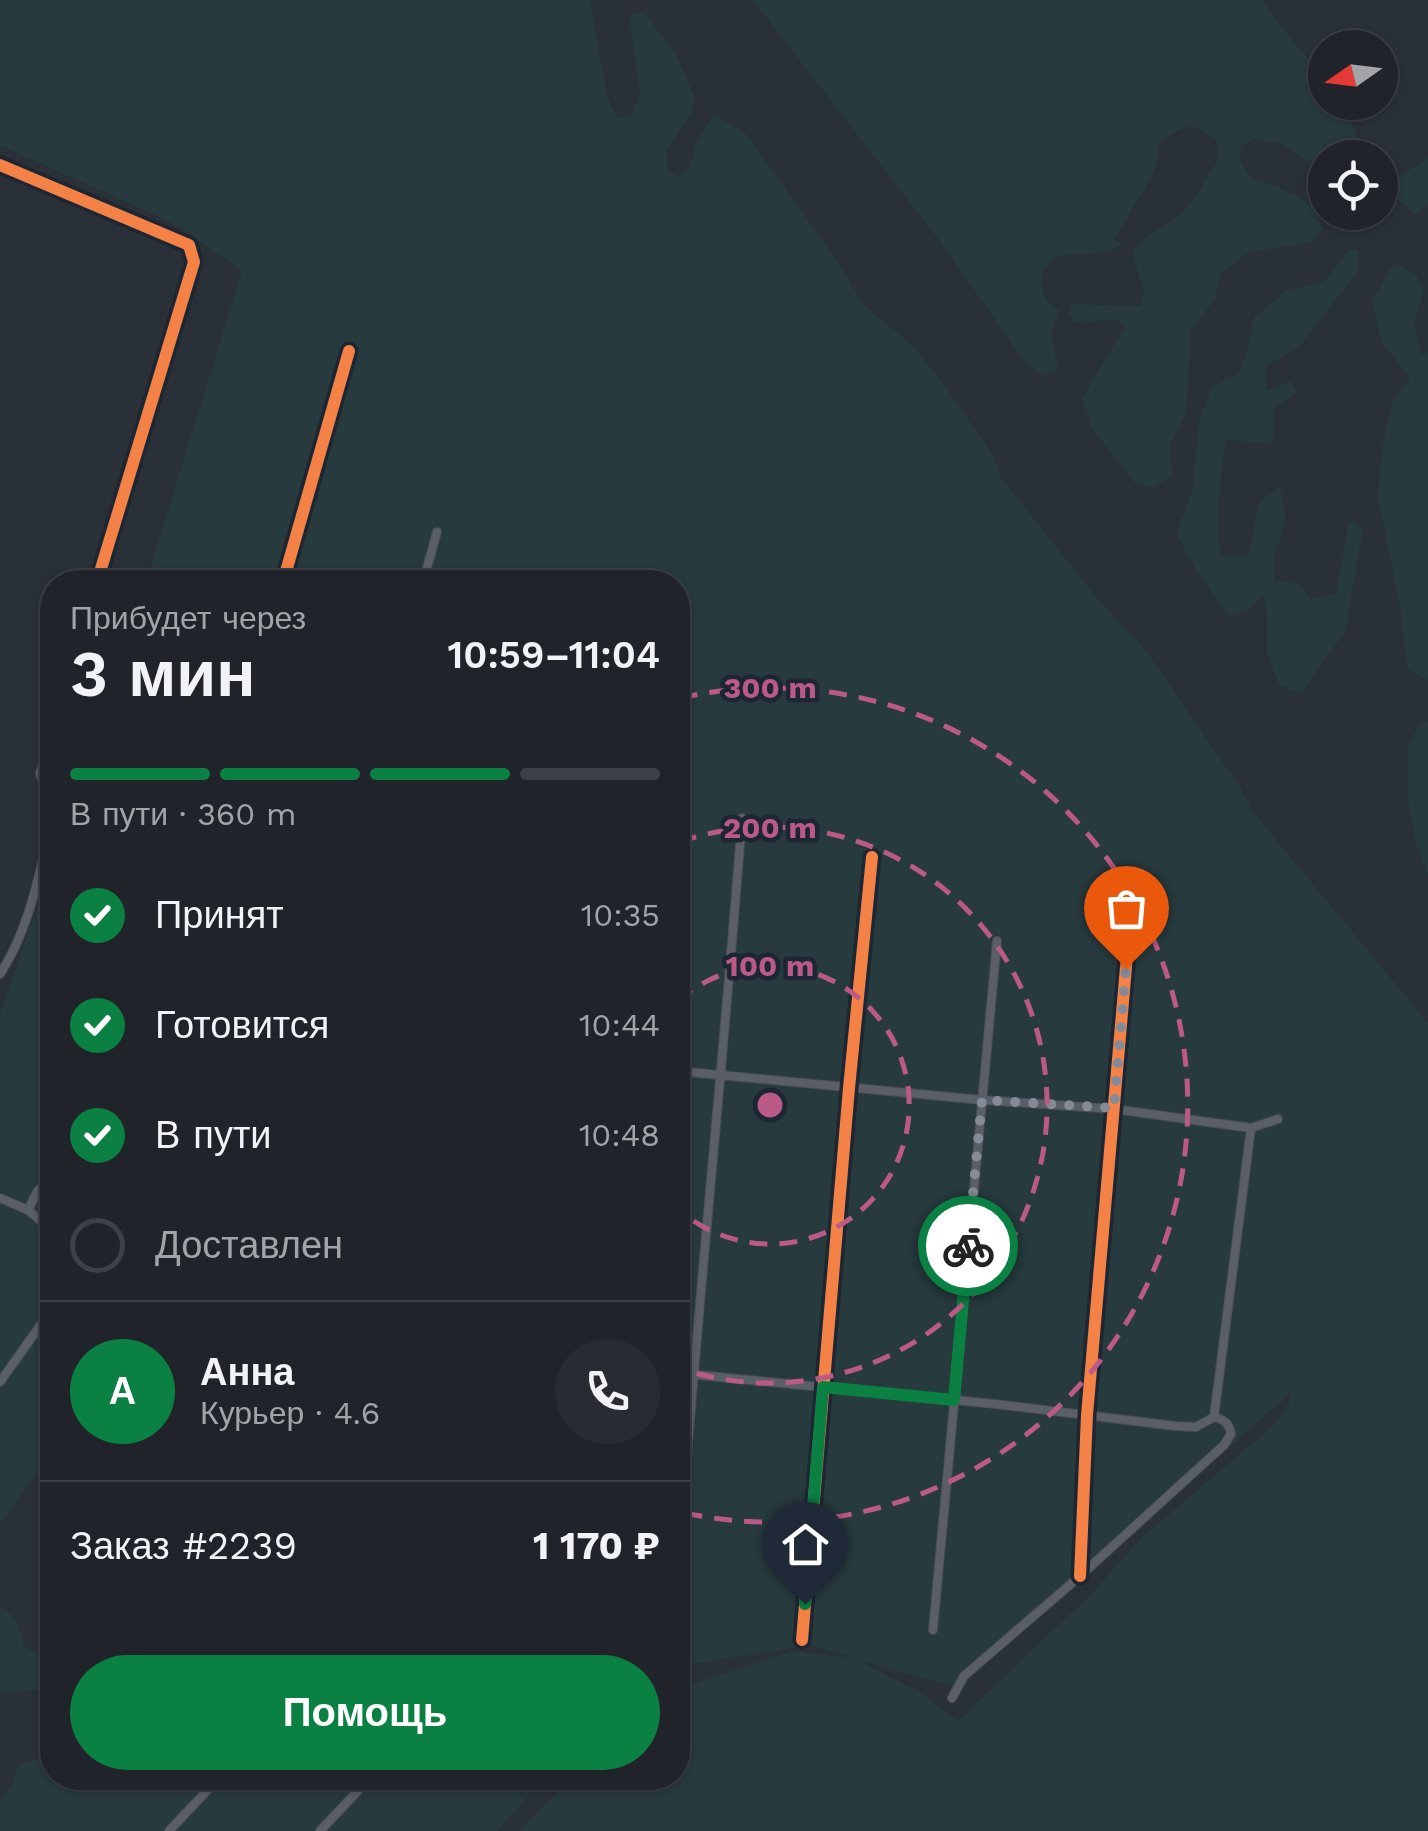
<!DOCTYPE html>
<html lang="ru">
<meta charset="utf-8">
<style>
:root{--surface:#20242a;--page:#282c32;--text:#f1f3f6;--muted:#a2a4a8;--line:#3d4147;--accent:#0b8043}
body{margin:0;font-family:"Work Sans",sans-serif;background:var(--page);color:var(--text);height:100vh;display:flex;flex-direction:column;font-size:38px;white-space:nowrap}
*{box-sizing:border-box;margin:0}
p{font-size:32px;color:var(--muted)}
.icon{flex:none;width:55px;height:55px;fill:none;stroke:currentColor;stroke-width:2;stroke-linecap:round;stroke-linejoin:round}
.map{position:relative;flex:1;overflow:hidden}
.drawer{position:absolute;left:40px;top:570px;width:650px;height:1220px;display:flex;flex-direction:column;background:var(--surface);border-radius:40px;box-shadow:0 2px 8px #0004,0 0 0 2px var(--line)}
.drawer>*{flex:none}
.needle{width:65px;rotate:256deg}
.buttons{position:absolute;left:1308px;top:30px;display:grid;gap:20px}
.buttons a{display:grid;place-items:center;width:90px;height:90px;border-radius:50%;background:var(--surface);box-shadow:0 2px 8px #0004,0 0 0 2px var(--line);font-size:50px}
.pin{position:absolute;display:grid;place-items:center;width:85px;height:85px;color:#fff;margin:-102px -42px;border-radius:50% 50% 50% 0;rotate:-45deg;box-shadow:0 0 10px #0007}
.pin .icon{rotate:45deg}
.courier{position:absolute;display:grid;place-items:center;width:100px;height:100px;margin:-50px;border:8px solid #0b8043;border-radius:50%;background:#fff;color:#222;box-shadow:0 2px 12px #0007}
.headline em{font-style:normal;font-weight:600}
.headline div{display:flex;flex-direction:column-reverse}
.headline{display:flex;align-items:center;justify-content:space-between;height:170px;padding:0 30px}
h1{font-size:65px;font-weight:600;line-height:75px}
.bar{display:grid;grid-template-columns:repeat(4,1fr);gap:15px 10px;align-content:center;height:120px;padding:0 30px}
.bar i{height:12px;border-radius:8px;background:var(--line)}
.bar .current{background:var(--accent)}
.bar p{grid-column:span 4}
.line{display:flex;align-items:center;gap:25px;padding:0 30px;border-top:2px solid var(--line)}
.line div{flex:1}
.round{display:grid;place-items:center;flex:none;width:105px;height:105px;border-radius:52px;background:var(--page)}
ol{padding:0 30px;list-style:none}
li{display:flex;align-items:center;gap:30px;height:110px}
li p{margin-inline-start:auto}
li .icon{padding:10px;border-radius:50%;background:var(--accent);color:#fff;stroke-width:4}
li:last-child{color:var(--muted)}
li i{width:55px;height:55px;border:5px solid var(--line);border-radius:50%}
.cta{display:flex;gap:20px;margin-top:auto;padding:20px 30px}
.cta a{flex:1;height:115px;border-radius:60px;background:var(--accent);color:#fff;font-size:40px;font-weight:600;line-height:115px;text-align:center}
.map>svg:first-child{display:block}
</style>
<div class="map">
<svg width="1428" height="1831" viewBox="0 0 1428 1831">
<rect width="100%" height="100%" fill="#2a3038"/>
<!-- green -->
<g fill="#273a3e" fill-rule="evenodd">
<path d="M0,0H590L607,96L617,118L632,115L640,94L629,15L644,12L676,55L694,95L692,112L667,150V168L677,177L689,170L697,142L714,114L746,134L835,258L863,304L912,345L940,379L994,457L1000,476L1097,598L1147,652L1242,790L1252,811L1428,1023V1831H519L571,1778H678V1689L792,1651L854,1658L811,1645L678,1666V582H146L242,271L175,224L0,145ZM1292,1391L1289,1403L1274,1425L1142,1537L1092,1593L958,1721L920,1692L855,1659L952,1686L1059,1602Z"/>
<path d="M753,0H1263L1270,13L1325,80V102L1342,103L1356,132L1351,150L1342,157L1325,158V164L1304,160L1282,144L1254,139L1241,146L1240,160L1251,178L1274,185L1311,204L1323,229L1312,242L1248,253L1221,273L1215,299L1191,331L1186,412L1170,447L1172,476L1152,488L1134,482L1091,427L1083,399L1093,379L1125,328L1117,320L1076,322L1069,315L1070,304L1140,306L1144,292L1132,253C1145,232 1167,227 1184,211C1198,198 1205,177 1217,162V140L1190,125L1161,140L1154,172L1114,240L1124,245L1103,252L1057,256L1043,270C1041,289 1041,299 1059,310L1051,331L1058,370L1043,375L1027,365L939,240Z"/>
<polygon points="1428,158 1428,205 1414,214 1395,195 1380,206 1380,188"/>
<path d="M1350,249L1359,251L1357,272L1300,346L1266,366V391L1291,381L1298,392L1273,409V444L1226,440C1220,479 1215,518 1221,557L1249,555L1258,504L1280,485L1286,522L1274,557L1275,581L1299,583L1311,599L1336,594L1349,522L1363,527L1345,633L1318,667L1303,694L1279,685L1267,653V611L1263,595L1249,610L1229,616L1197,572L1176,534L1193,488L1199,421L1212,387L1239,373L1247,350L1254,317L1287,290L1324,282Z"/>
<polygon points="1394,263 1417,276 1424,290 1414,323 1421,355 1428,352 1428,680 1408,669 1400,607 1378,496 1383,442 1393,401 1410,378 1381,341 1372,301"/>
<polygon points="1428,721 1428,877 1416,844 1408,801 1408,745 1421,722"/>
<polygon points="52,865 52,1453 0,1524 0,1014"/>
<path d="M0,1608C18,1615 20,1629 24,1646L36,1653H52V1702V1692L47,1688L15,1693L0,1691Z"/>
<polygon points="52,1743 52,1778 544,1778 497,1831 0,1831 0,1800 14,1781 15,1772 22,1764 37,1759"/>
</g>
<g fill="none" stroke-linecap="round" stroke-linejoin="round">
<!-- street casing -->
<g stroke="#484c53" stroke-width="10">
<g id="street">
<polyline points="0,165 189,245 194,262 97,582"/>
<polyline points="283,582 349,351"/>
<polyline points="423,582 437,532"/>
<polyline points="52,733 40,774 52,804"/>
<path d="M0,974C30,928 39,874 52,822"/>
<polyline points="678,1071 982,1100 1114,1109 1251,1128 1278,1119"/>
<polyline points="0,1198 28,1210 52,1230"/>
<polyline points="28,1210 37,1192 52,1175"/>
<polyline points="678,1373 995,1404 1175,1426 1196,1427 1214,1417"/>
<polyline points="0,1382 52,1309"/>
<polyline points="1214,1417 1251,1128"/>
<path d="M678,1572C696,1320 723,1070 742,818"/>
<polyline points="1080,1576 1087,1415 1129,933"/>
<polyline points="933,1630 997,941"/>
<polyline points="802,1640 849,1088 872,857"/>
<path d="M952,1698L964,1676L1080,1576L1224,1445L1231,1434C1229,1423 1225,1420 1214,1417"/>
<polyline points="169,1831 219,1778"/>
<polyline points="320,1831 370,1778"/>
</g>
</g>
<!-- street -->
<use href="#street" stroke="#5a5e66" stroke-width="8"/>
<!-- cycleway casing -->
<g stroke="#1d2633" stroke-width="19">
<g id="cycleway">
<polyline points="0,165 189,245 194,262 97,582"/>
<polyline points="283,582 349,351"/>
<polyline points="1080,1576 1087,1415 1129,933"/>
<polyline points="802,1640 849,1088 872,857"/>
</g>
</g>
<!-- cycleway -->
<use href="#cycleway" stroke="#f48246" stroke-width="12"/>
</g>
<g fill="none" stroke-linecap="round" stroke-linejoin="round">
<!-- done -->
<polyline stroke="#848b96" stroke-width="10" stroke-dasharray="0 18" points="968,1246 982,1100 1114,1108 1126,968"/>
<!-- route -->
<polyline stroke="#0b8043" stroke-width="12" points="805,1604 823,1387 954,1400 968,1246"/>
</g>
<!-- distance rings -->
<g fill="none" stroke="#bc5a87" stroke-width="5" stroke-dasharray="18 12">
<path d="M678 1001A139 139 0 1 1 678 1209"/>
<path d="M679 842A278 278 0 1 1 679 1368"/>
<path d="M680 698A417 417 0 1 1 680 1512"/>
</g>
<circle cx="770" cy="1105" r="15" fill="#bc5a87" stroke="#1d2633" stroke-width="5"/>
<g font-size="30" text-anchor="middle" font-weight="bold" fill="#bc5a87" stroke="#1d2633" stroke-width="9" stroke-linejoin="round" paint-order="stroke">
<text x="770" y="698">300 m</text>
<text x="770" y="838">200 m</text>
<text x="770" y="976">100 m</text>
</g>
</svg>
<div class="buttons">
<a><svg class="needle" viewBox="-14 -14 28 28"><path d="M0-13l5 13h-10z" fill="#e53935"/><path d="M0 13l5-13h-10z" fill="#a2a4a8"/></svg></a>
<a><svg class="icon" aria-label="locate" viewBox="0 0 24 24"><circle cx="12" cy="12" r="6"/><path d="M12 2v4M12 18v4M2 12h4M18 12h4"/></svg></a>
</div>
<div class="pin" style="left:1126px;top:968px;background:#ea580c"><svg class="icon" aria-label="bag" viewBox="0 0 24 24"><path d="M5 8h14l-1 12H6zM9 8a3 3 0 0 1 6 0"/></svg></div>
<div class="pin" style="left:805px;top:1604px;background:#1f2937"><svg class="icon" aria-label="home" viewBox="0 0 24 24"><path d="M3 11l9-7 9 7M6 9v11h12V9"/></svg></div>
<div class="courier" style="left:968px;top:1246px"><svg class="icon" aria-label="bike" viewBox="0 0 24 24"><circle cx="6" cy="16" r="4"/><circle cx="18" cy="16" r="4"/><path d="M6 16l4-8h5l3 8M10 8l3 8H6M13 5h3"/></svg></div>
<section class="drawer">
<div class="headline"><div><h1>3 мин</h1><p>Прибудет через</p></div><em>10:59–11:04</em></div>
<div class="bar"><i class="current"></i><i class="current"></i><i class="current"></i><i></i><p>В пути · 360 m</p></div>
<ol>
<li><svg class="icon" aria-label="check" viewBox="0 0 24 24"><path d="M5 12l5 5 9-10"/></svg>Принят<p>10:35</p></li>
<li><svg class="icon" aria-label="check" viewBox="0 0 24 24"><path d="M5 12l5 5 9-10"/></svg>Готовится<p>10:44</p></li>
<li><svg class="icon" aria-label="check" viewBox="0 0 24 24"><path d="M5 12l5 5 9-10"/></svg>В пути<p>10:48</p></li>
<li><i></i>Доставлен</li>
</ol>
<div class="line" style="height:180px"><b class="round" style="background:var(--accent);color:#fff">А</b><div><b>Анна</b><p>Курьер · 4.6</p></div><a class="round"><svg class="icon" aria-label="phone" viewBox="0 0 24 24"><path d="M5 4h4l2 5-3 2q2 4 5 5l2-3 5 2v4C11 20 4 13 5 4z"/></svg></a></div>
<div class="line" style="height:130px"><div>Заказ #2239</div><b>1 170 ₽</b></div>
<div class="cta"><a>Помощь</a></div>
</section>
</div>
